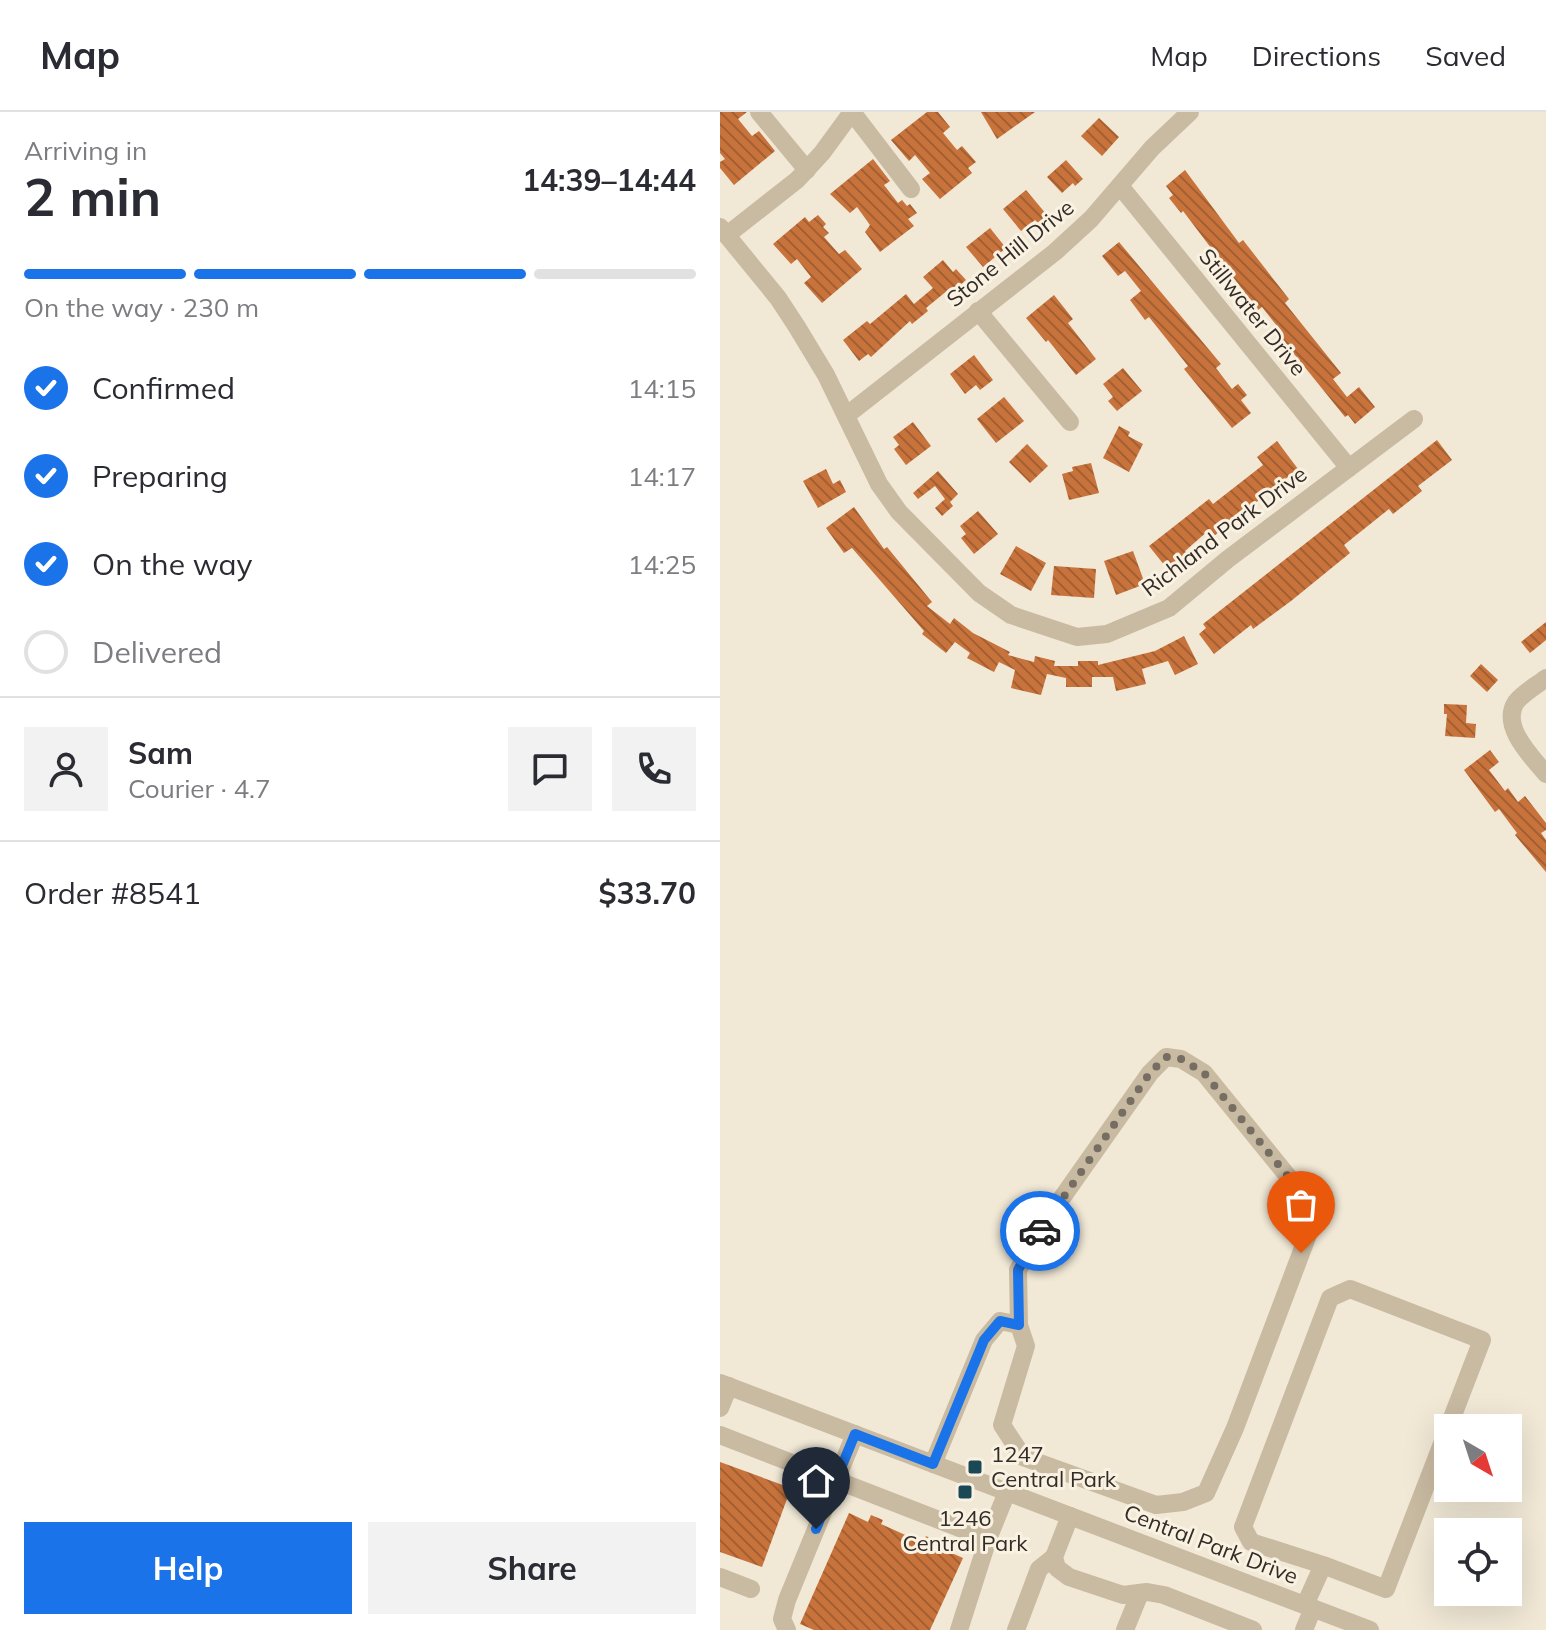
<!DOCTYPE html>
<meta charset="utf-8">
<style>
:root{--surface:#fff;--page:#f2f2f3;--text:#2b2b33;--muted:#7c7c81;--line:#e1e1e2;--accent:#1a73e8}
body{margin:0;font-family:Mulish,sans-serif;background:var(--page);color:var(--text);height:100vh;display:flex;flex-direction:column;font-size:30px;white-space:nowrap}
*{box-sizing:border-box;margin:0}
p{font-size:26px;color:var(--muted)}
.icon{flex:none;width:44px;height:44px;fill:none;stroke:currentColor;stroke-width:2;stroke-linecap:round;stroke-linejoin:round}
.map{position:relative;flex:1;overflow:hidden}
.drawer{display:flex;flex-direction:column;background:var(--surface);width:720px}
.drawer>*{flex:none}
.needle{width:52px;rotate:141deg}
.fabs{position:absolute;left:714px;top:1302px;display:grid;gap:16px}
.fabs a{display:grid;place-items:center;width:88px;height:88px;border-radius:0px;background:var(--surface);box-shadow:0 8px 32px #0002;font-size:40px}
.pin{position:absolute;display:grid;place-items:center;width:68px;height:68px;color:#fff;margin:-82px -34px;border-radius:50% 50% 50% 0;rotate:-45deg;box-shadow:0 0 8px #0007}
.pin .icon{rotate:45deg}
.courier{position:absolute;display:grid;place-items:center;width:80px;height:80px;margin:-40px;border:6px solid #1a73e8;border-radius:50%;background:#fff;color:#222;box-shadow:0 2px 10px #0007}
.head em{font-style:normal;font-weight:700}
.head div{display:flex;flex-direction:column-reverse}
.head{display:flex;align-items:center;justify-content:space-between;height:136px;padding:0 24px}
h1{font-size:52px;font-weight:700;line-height:60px}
.bar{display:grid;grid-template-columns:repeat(4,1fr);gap:12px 8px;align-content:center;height:96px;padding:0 24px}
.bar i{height:10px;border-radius:6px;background:var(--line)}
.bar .active{background:var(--accent)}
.bar p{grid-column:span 4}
.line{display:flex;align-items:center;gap:20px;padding:0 24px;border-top:2px solid var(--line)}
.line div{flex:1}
.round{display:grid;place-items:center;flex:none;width:84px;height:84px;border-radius:0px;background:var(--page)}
ol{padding:0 24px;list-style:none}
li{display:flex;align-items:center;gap:24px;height:88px}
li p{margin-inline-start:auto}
li .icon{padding:8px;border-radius:50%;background:var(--accent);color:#fff;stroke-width:4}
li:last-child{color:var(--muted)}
li i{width:44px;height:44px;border:4px solid var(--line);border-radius:50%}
.action{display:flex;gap:16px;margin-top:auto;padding:16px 24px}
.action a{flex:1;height:92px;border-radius:0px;background:var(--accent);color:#fff;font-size:32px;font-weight:700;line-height:92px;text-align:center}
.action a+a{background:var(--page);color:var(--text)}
header{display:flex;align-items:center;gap:48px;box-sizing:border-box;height:112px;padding:0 40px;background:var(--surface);border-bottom:2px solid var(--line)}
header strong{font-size:38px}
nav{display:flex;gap:44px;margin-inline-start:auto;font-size:28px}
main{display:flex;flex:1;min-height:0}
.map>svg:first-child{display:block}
</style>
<header>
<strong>Map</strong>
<nav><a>Map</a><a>Directions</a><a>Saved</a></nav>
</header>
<main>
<section class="drawer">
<div class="head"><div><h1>2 min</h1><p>Arriving in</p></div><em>14:39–14:44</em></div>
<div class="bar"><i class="active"></i><i class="active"></i><i class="active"></i><i></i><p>On the way · 230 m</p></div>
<ol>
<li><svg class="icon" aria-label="check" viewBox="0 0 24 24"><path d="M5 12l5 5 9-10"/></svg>Confirmed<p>14:15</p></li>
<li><svg class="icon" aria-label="check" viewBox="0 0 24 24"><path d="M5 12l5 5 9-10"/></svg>Preparing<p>14:17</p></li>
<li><svg class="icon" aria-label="check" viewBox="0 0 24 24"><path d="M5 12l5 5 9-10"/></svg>On the way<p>14:25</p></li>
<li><i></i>Delivered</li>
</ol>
<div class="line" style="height:144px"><a class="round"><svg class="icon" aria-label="person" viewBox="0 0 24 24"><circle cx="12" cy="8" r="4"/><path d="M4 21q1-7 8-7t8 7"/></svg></a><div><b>Sam</b><p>Courier · 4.7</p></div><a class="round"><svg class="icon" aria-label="chat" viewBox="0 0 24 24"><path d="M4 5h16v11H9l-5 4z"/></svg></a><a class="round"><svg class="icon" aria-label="phone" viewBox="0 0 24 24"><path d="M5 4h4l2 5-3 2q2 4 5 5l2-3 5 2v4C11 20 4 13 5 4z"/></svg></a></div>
<div class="line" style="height:104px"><div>Order #8541</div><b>$33.70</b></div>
<div class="action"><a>Help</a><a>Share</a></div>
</section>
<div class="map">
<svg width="826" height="1518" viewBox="0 0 826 1518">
<defs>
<pattern id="building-back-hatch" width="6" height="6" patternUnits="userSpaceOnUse" patternTransform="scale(2)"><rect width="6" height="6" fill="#c9733c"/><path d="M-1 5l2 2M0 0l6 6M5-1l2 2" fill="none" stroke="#a45f32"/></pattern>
</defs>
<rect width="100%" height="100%" fill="#f1e8d6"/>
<!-- building -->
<g fill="url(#building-back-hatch)">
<polygon points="0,0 27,0 18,7 32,24 39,19 55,39 14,73 0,56 0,50 5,47 0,41"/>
<polygon points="207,0 218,0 230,15 223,21 237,38 242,34 256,50 248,56 252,61 220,87 202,67 210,61 195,43 189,49 171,28"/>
<polygon points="261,0 315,0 277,27"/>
<polygon points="379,6 399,25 382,44 361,24"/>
<polygon points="153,47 170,69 164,73 178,91 182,88 187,94 190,92 197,101 188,107 194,114 160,140 145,120 150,113 137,95 130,101 110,82"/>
<polygon points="346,48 363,67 355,74 353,71 342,81 327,65"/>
<polygon points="465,58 519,131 523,128 569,187 565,191 621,261 613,267 627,285 639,275 655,295 635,312 628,303 625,305 554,217 557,214 542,195 538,198 463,99 461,101 449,86 453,83 446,74"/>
<polygon points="306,78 327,103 318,111 315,108 301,119 283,97"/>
<polygon points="98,103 106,112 103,115 109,121 104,125 119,142 125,138 142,157 102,191 84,171 91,165 77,147 71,152 53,132 85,105 89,110"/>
<polygon points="270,116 286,136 263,155 246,135"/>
<polygon points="399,130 501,252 496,256 512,277 518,272 527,283 521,288 531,301 512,316 464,257 468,254 429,205 425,208 410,188 421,179 405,159 398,164 382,144"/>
<polygon points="223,148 233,160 236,157 246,168 231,181 228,178 206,196 208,199 192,212 190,209 151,245 148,242 139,249 123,228 147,209 150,212 186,182 194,192 213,176 203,165"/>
<polygon points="334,183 353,207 348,211 376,247 356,263 328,228 326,230 306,206"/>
<polygon points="254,243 273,268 260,278 256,273 245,282 230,262"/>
<polygon points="403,256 422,279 397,299 388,289 393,285 383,272"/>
<polygon points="284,285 304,309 276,331 257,307"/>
<polygon points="193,310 211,334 186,353 174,337 179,333 173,325"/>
<polygon points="399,314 410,320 408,324 423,332 409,360 383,346"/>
<polygon points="717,328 732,348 698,374 702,379 673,402 669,397 624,433 630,441 571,489 533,517 531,513 494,542 479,522 486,516 483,512"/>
<polygon points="557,329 578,357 494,424 489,418 465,439 469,444 449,459 429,434 489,387 493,392 543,353 537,345"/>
<polygon points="307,332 328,354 310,371 289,350"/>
<polygon points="371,351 379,381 349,388 342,362 353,359 352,355"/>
<polygon points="106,357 113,372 120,368 126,380 98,396 83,369"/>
<polygon points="218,359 238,382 230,390 233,394 222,404 215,396 225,387 215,374 198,387 193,381"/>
<polygon points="134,395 164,437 167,435 212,490 207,494 230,512 234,506 253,521 290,540 288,543 314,550 315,544 335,549 334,554 358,554 358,549 378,549 378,553 435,539 464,524 478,552 455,563 448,549 422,557 426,572 396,579 393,565 372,565 372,575 346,575 346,566 327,562 321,583 291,576 295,558 279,550 274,560 247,546 250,541 235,530 226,541 202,522 204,519 132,436 124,441 106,416"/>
<polygon points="258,399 278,422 254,442 241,426 246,422 240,414"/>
<polygon points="296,434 326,451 311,479 280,462"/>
<polygon points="413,439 425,472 396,483 384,449"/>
<polygon points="334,454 376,457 374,486 331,483"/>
<polygon points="826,510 826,528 810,541 801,530"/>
<polygon points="761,552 778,568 767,580 750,564"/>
<polygon points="724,592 747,593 746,611 756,612 755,626 725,624 727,602 724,602"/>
<polygon points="770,638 779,650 769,658 785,679 788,676 798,690 805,684 826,711 826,718 821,721 826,728 826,760 795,723 797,721 779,697 775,700 744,658"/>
<polygon points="0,1350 71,1376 42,1455 0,1440"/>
<polygon points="129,1401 148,1410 151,1403 163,1408 161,1412 203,1431 206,1424 220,1431 218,1435 243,1446 210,1518 94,1518 80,1512"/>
</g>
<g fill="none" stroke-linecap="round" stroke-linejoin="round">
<!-- minor -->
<g stroke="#c9baa2" stroke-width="18">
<polyline points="39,0 87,58"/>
<polyline points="132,0 191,77"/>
<polyline points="400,74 629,356"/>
<polyline points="0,115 58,186 77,215 106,263 159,372 179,400 259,481 291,503 357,525 387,522 449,496 508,447 694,307"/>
<polyline points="7,123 77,68 102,41 132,0"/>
<polyline points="258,199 350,310"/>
<polyline points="127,303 335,140 371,107 432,36 470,0"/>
<path d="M826,566C817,573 803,581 796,590C780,614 812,645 826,662"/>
<polyline points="0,1271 650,1518"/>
<polyline points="0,1296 9,1274"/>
<polyline points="0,1323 268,1427 287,1380"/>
<polyline points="213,1352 264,1228 280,1209 299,1213 306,1234 282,1313 303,1345 436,1393 463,1390 486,1381 515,1316 589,1120 589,1101 583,1083 484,961 461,947 446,945 430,961 327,1107 298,1158 299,1213"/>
<polyline points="350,1404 334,1445 337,1456 349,1465 403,1483 427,1480 444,1483 533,1518"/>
<polyline points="0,1465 31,1477"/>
<polyline points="585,1493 603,1453 666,1477 762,1228 630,1177 610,1186 523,1415 531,1430 603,1453"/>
<polyline points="67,1518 62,1507 67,1488 135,1322"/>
<polyline points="239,1518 268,1427"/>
<polyline points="296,1518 319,1457 334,1445"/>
<polyline points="405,1518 420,1481"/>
<polyline points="584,1518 593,1496"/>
</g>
</g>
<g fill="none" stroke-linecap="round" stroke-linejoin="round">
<!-- done -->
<path stroke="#766d63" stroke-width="8" stroke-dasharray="0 14.4" d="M320,1119L430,961L446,945L461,947L484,961L583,1083C590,1105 590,1119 581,1141"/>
<!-- route -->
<polyline stroke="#1a73e8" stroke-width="10" points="96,1417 135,1322 213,1352 264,1228 280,1209 299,1213 298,1158 320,1119"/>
</g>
<!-- markers -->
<g fill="#1a4855" stroke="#f9f2e2" stroke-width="3">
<rect x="247" y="1347" width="16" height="16" rx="4"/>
<rect x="237" y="1372" width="16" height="16" rx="4"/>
</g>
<g text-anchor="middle" stroke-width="6" stroke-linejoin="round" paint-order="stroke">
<!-- street labels -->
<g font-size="22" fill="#332b25" stroke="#f9f2e2">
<text transform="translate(290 141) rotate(-39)" y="8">Stone Hill Drive</text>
<text transform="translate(533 200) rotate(51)" y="8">Stillwater Drive</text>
<text transform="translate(504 419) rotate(-37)" y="8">Richland Park Drive</text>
<text transform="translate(491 1432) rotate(21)" y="8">Central Park Drive</text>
</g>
<!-- poi labels -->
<g font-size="22" fill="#332b25" stroke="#f9f2e2" text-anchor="start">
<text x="271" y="1350">1247<tspan x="271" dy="25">Central Park</tspan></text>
<text x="245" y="1414" text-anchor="middle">1246<tspan x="245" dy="25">Central Park</tspan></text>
</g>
</g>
</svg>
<div class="fabs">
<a><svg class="needle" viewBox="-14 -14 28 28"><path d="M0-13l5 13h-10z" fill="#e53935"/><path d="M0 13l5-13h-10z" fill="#7c7c81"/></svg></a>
<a><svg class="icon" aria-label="locate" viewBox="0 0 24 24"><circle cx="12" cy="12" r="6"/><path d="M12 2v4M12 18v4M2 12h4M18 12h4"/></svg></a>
</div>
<div class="pin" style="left:581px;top:1141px;background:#ea580c"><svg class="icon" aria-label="bag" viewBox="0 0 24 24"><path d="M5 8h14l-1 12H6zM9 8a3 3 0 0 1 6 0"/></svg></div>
<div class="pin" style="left:96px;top:1417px;background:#1f2937"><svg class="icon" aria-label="home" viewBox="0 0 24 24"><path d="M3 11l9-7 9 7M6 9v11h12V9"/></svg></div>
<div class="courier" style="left:320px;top:1119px"><svg class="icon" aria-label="car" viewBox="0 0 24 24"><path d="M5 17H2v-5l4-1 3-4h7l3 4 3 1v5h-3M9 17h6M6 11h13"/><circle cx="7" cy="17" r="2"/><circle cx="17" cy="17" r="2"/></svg></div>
</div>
</main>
